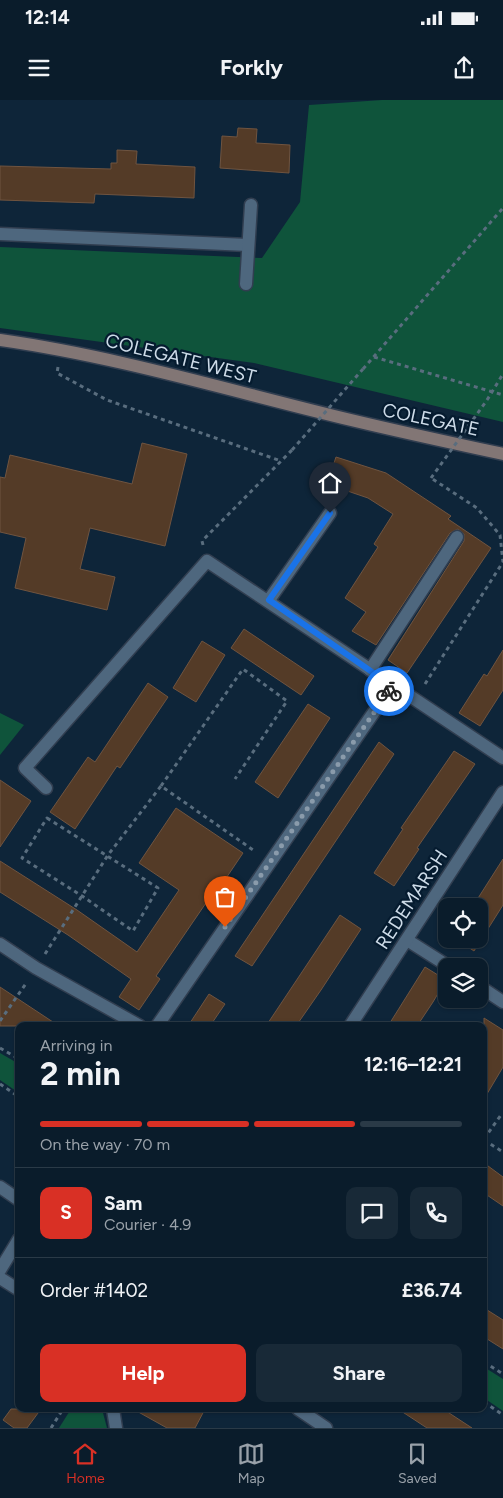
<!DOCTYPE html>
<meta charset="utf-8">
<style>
:root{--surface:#0a1c2b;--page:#182937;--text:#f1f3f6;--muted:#99a1a9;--line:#2a3a47;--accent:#d93025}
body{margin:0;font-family:Figtree,sans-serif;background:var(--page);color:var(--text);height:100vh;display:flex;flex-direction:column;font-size:19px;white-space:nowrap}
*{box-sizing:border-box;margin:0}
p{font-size:16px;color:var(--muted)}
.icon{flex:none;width:28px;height:28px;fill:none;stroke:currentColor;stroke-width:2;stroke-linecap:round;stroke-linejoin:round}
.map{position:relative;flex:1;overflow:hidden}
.side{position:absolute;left:15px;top:922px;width:472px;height:390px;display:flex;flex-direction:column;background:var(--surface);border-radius:10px;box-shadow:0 1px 4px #0004,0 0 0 1px var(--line)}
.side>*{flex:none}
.fabs{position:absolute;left:438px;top:798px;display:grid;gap:10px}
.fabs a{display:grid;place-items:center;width:50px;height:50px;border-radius:10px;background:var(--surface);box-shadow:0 1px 4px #0004,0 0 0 1px var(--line);font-size:25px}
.pin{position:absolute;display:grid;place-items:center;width:42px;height:42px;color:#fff;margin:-51px -21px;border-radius:50% 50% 50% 0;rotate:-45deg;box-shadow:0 0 5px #0007}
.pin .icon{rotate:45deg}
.courier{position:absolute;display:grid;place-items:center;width:50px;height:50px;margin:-25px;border:4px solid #1a73e8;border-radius:50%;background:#fff;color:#222;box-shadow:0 1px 6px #0007}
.overview em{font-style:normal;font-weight:700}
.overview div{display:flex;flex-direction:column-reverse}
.overview{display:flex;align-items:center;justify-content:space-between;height:85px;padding:0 25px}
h1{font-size:32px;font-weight:700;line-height:38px}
.bar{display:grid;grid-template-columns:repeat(4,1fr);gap:8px 5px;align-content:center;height:60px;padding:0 25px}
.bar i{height:6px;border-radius:4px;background:var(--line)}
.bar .on{background:var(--accent)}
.bar p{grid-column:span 4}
.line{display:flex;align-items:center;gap:12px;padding:0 25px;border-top:1px solid var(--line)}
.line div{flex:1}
.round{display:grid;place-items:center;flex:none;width:52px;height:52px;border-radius:10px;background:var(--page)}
.primary-button{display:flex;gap:10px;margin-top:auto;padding:10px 25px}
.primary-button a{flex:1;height:58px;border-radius:10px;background:var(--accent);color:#fff;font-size:20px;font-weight:700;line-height:58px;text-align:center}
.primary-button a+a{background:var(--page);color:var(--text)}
.status{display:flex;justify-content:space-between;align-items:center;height:35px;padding:0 25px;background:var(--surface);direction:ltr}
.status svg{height:14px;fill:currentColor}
header{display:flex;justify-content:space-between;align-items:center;height:65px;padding:0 25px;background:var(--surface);font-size:22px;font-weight:700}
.dock{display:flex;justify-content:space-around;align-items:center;height:70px;border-top:1px solid var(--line);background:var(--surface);font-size:14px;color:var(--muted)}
.dock a{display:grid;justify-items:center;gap:2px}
.dock .on{color:var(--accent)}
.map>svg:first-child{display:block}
</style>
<div class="status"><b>12:14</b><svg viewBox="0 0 49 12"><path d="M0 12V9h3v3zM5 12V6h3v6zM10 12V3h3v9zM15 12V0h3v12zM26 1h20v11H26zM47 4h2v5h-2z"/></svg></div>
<header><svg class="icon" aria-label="menu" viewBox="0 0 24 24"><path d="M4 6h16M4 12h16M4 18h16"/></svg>Forkly<svg class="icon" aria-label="share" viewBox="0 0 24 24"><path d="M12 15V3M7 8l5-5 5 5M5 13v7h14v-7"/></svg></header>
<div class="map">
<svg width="503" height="1328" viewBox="0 0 503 1328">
<rect width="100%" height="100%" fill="#0e2539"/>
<!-- green -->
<g fill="#0f543b">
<polygon points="382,0 503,0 503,322 254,263 0,228 0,147 262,158 300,102 309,5"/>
<polygon points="0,613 24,625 0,655"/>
<polygon points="0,953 19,964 19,993 0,980"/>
<polygon points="484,1267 503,1279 503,1311 484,1298"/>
<polygon points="71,1309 102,1309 107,1328 59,1328"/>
</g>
<!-- building -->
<g fill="#543b27" stroke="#6f5440">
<polygon points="238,28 257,29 256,43 290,45 289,73 220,68 222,36 237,37"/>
<polygon points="117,50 137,51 136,64 195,67 194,98 95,94 94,103 0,100 0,66 111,69 111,63 117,63"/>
<polygon points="142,343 187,354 165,446 90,428 80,469 115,477 107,510 15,488 26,438 0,432 0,377 5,378 10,355 132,384"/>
<polygon points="336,357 386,373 451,416 448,419 491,448 407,573 388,560 464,441 464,434 458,429 450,433 376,545 352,531 366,512 345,498 378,447 374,444 393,414 368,398 327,384"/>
<polygon points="244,529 314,576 301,595 231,548"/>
<polygon points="202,541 225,555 196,602 173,588"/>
<polygon points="503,550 503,590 480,626 459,613 484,574 487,576"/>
<polygon points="148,583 168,597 120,668 117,666 75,729 50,712 88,657 95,662"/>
<polygon points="308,604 330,618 278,698 255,682"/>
<polygon points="379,642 394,654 252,866 235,856"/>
<polygon points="454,651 475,664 417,748 419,749 394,786 374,773 403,729 401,728"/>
<polygon points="0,680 31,701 0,747"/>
<polygon points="176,708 243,753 210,802 208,800 156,876 160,879 139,910 119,897 131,879 68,835 0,792 0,761 77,810 137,852 179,790 139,763"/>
<polygon points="503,759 503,805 474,851 456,839 479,839 479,806 473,806"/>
<polygon points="340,815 361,829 321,890 296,926 266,926"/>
<polygon points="425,867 446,880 433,902 417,926 388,926"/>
<polygon points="0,887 59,926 0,926"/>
<polygon points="209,894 225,904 210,926 188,926"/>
<polygon points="484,918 503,930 503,967 484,999"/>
<polygon points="484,1063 503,1077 503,1106 484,1093"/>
<polygon points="484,1208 503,1220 503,1249 484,1237"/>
<polygon points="11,1309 41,1309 27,1328 14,1328 3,1320"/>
<polygon points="133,1309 205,1309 195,1328 167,1328"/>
<polygon points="398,1309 443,1309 472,1328 427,1328"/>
</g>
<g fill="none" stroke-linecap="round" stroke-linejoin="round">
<!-- lane casing -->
<g stroke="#313e50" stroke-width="15">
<g id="lane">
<polyline points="269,500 330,413"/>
<polyline points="370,570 457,437"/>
</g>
</g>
<!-- street casing -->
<g stroke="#313e50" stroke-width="15">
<g id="street">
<polyline points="0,134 248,145"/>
<polyline points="246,184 251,105"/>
<polyline points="46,688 25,668 207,461 503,658"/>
<polyline points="407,840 448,866"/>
<polyline points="0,844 36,868 140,926"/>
<polyline points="479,886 503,902"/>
<polyline points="157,926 392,586"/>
<polyline points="350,926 503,692"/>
<polyline points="0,1087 19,1100"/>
<polyline points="0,1170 19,1139"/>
<polyline points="0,1178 19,1190"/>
<polyline points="113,1309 116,1328"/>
<polyline points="298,1309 326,1328"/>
</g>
</g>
<!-- secondary casing -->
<g stroke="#313e50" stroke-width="15">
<path id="secondary" d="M0,240C120,257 234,292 351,320C401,332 452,343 503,354"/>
</g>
<!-- path -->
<g stroke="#596d7e" stroke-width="3" stroke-dasharray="4 4" stroke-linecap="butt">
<polyline points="374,257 503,295"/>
<polyline points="58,267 57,273 107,300 281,361"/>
<polyline points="363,269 503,108"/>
<polyline points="487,300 503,274"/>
<polyline points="203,445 202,441 292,350"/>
<polyline points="425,584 503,462 500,435 477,408 431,378"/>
<polyline points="161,686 243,569 287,601 235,679"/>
<polygon points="47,718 158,788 133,831 82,796 22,758"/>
<polyline points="45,854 108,755 161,686 256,752"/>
<polyline points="0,921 27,882"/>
<polyline points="0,948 19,959"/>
<polyline points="0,984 19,997"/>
<polyline points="484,1039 501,1015 503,1016"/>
<polyline points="484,1040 503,1052"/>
<polyline points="484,1262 503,1274"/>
<polyline points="484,1302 503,1315"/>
<polyline points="51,1328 63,1309"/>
</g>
<!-- lane -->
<use href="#lane" stroke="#4e677e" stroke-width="12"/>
<!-- street -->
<use href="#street" stroke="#4e677e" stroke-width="12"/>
<!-- secondary -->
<use href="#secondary" stroke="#827675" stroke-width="12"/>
<!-- path-bridge -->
<g stroke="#596d7e" stroke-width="3" stroke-dasharray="4 4" stroke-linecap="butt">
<polyline points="292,350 363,269"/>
<polyline points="431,378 487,300"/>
</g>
</g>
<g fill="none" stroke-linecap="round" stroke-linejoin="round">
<!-- done -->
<polyline stroke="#8a9bab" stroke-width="5" stroke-dasharray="0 9" points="225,827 389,591"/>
<!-- route -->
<polyline stroke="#1a73e8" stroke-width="6" points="330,413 269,500 392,586 389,591"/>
</g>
<g text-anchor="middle" stroke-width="4.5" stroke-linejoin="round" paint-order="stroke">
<!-- street labels -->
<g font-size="19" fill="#cddbe8" stroke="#051b2f">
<text transform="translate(181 258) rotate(14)" y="7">COLEGATE WEST</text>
<text transform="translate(431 319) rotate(12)" y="7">COLEGATE</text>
<text transform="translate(411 799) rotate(-57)" y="7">REDEMARSH</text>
</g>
</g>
</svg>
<div class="fabs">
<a><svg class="icon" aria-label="locate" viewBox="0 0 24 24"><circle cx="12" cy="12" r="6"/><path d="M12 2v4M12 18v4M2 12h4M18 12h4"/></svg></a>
<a><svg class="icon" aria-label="layers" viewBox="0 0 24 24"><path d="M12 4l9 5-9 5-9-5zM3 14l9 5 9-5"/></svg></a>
</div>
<div class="pin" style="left:225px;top:827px;background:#ea580c"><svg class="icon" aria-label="bag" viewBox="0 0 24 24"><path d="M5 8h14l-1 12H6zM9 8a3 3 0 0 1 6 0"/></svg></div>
<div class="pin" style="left:330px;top:413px;background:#1f2937"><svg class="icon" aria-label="home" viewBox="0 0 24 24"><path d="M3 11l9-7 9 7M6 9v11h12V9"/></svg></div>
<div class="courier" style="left:389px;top:591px"><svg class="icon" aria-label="bike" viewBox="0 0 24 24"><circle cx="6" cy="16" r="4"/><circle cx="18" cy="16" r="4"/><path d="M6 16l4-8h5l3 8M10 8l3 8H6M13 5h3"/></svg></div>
<section class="side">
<div class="overview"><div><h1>2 min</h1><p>Arriving in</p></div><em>12:16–12:21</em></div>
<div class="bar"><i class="on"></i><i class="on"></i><i class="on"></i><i></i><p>On the way · 70 m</p></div>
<div class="line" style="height:90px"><b class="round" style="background:var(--accent);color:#fff">S</b><div><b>Sam</b><p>Courier · 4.9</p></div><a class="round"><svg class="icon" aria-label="chat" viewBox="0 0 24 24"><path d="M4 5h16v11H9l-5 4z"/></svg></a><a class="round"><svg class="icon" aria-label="phone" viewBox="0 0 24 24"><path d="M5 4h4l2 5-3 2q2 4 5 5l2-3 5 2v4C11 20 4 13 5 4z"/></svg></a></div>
<div class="line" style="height:65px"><div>Order #1402</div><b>£36.74</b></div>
<div class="primary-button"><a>Help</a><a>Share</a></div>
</section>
</div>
<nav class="dock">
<a class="on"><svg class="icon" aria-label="home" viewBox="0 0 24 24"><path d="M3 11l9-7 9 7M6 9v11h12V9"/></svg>Home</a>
<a><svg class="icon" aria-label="map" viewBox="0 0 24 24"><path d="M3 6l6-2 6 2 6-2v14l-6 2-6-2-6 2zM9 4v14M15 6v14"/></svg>Map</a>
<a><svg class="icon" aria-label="saved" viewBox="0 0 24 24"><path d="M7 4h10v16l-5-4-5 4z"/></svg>Saved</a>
</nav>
